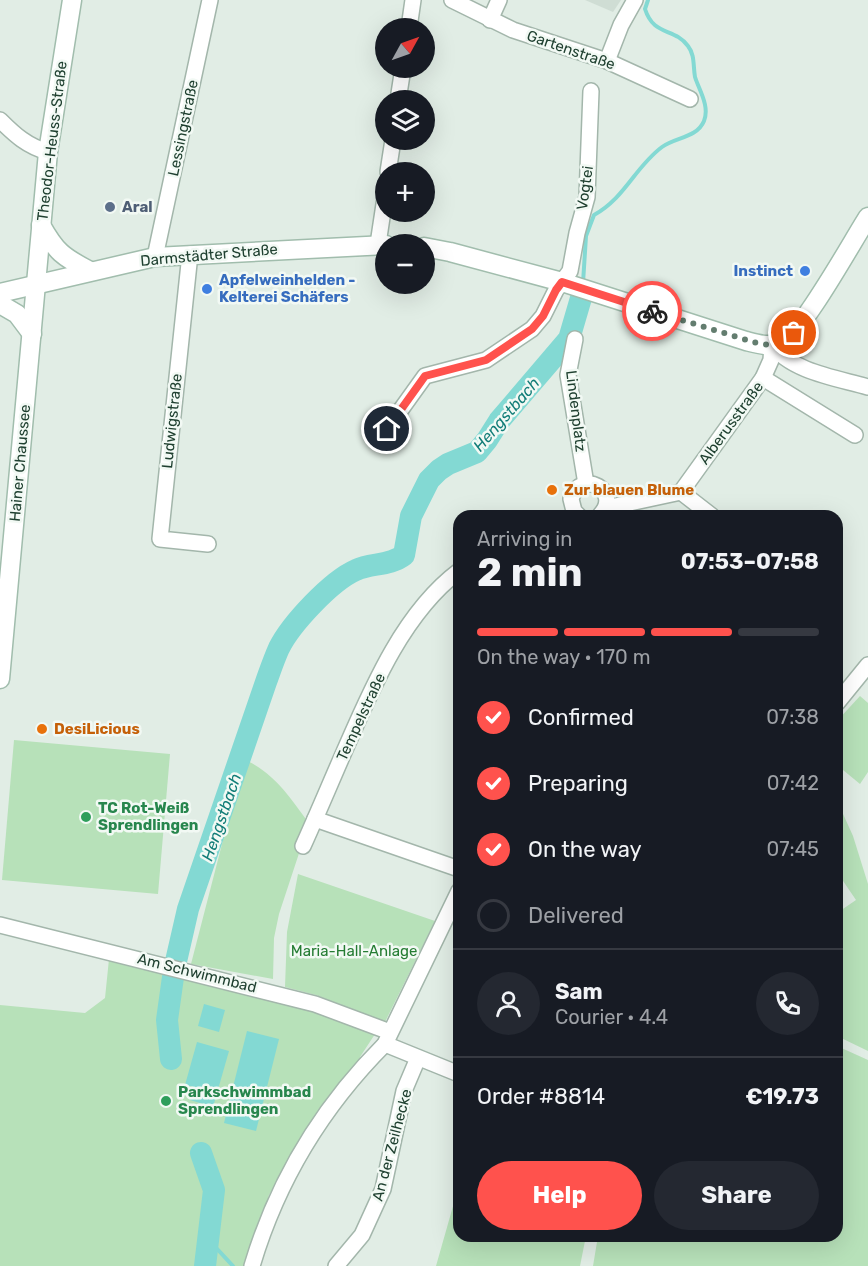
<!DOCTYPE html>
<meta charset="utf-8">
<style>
:root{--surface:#171b24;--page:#242831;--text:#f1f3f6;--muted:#9ea1a6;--line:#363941;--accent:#ff524d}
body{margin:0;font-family:Rubik,sans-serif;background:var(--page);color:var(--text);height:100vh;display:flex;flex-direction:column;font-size:22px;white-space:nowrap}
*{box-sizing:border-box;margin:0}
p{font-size:20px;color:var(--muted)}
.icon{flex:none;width:33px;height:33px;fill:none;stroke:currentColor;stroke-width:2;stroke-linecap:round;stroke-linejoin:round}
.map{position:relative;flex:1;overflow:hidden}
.sheet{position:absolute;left:453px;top:510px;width:390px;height:732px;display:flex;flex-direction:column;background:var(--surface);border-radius:18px;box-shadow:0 6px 24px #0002}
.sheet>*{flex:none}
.needle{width:39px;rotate:50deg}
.buttons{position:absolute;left:375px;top:18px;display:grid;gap:12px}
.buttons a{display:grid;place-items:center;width:60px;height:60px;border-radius:50%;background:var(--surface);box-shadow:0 6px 24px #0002;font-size:30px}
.pin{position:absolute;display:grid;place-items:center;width:51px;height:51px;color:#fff;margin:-26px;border:3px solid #fff;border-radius:50%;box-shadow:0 2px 6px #0007}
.courier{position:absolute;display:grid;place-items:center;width:60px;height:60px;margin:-30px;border:4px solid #ff524d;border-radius:50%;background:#fff;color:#222;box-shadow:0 2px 8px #0007}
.summary em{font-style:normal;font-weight:700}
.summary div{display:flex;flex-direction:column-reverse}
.summary{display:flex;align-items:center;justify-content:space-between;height:102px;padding:0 24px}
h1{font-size:39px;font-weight:700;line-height:45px}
.bar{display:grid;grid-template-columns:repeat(4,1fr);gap:9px 6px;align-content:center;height:72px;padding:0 24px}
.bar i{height:8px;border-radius:4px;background:var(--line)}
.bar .on{background:var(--accent)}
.bar p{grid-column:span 4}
.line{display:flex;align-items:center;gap:15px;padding:0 24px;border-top:2px solid var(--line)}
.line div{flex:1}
.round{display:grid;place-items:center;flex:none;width:63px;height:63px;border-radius:32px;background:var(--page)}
ol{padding:0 24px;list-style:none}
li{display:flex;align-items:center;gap:18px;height:66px}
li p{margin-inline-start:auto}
li .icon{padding:6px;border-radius:50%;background:var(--accent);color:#fff;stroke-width:4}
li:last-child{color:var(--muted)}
li i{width:33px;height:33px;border:3px solid var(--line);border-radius:50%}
.primary-button{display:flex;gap:12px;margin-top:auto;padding:12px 24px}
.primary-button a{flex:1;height:69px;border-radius:36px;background:var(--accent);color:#fff;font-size:24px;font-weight:700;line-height:69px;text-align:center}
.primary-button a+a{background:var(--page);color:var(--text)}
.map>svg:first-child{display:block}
</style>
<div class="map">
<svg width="868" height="1266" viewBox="0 0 868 1266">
<rect width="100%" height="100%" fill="#e1ede5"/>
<!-- built -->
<polygon fill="#cfddd4" points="585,0 621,0 613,12"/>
<!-- green -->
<g fill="#b7e1b9">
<polygon points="860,696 868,703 868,772 860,784 837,765 837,721"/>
<polygon points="14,740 170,754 158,894 2,880"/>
<path d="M244,759C276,775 288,795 309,823L279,914L274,938L273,979L191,964Z"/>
<polygon points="839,805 853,836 868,884 868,1051 837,1036 837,913 856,900 837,872 837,807"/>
<polygon points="298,874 435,921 385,1022 316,995 285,987 287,932"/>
<polygon points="109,959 298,1005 377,1031 360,1057 359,1064 304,1138 269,1195 248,1266 0,1266 0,1005 85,1013 105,998"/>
<polygon points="837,1046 868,1060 868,1266 593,1266 598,1236 837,1236"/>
<polygon points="459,1185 459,1236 586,1236 580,1266 436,1266"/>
</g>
<!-- water -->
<g fill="#83d9d3">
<polygon points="204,1004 225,1010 219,1032 198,1026"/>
<polygon points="247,1031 279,1039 256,1131 224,1123"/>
<polygon points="197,1042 229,1051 213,1107 190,1100 194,1087 185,1085"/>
</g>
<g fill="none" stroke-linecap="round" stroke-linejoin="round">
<!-- stream -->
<g stroke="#83d9d3" stroke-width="4">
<path d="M583,283L586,236L594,215C625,198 635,167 662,147C675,137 697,138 704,121C710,106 699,90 695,77C693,66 695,55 688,46C674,27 654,37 645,9L648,0"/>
<polyline points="207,1238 233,1266"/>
</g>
<!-- river -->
<g stroke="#83d9d3" stroke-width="22">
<path d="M171,1059L167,1020L174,970L188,909L266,682C270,671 274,659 279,648C291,624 331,581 356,570C371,563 390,566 404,555L411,516L429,480L439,470L448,464L477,452L487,440L499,421L569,339L581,298"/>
<polyline points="201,1153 214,1190 205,1266"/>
</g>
<!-- street casing -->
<g stroke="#a3b6ab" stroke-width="18">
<g id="street">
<polyline points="452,0 513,30 607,61 690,99"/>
<polyline points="490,20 499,0"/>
<polyline points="409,28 413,0"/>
<polyline points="607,61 621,25 635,0"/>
<polyline points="398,100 403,68"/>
<path d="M0,120C15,135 27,146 48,152"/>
<polyline points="388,172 393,140"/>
<polyline points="378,244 386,191"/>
<polyline points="190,254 160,539 208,544"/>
<polyline points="155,257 210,0"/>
<polyline points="575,339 568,375 586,484"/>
<path d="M772,345C792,372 837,378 868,387"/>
<polyline points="763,378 855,435"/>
<polyline points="387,429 425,376 486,360 532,329 543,316 556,290 570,271 577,233 587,197 591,91"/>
<polyline points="681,492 712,516"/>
<polyline points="606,508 681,492 763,378 771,360 772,345"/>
<path d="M579,516L574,511L571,499C581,467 623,492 600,515"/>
<polyline points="837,703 868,665"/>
<polyline points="315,819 459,869"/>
<path d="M303,846C317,815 330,784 344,752C371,690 403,613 459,571"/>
<polyline points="0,925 315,1004 390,1032"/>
<polyline points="385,1044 459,1074"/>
<path d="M252,1266C277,1182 323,1106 385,1044L459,891"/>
<polyline points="336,1266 362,1235 383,1189 404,1091 418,1058"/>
</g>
</g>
<!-- secondary casing -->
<g stroke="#a1bdad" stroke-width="21">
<g id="secondary">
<path d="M41,225C56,252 63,257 90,271"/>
<path d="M424,247L450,252L562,282L746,341C758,344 771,348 782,342C802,333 853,240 868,217"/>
<polyline points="0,293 155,257 386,245"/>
<polyline points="0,304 17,314 32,334"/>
<polyline points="0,679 48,152 72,0"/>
</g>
</g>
<!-- street -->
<use href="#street" stroke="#fff" stroke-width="15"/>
<!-- secondary -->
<use href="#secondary" stroke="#fff" stroke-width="18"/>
</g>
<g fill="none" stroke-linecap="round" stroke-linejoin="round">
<!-- done -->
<path stroke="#637d6f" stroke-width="6" stroke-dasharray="0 10.8" d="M652,311L760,344C774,346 783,344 794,333"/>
<!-- route -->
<polyline stroke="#ff524d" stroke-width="8" points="387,429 425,376 486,360 532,329 543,316 556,290 562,282 652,311"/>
</g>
<!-- markers -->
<circle fill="#5c6f8a" stroke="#f2f9f4" stroke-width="2" cx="110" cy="207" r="6"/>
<g fill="#3f7fe0" stroke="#f2f9f4" stroke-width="2">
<circle cx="805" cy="271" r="6"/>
<circle cx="207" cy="289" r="6"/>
</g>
<g fill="#e8710a" stroke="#f2f9f4" stroke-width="2">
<circle cx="552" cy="490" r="6"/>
<circle cx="42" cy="729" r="6"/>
</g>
<g fill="#2e9e5b" stroke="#f2f9f4" stroke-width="2">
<circle cx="86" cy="817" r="6"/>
<circle cx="166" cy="1101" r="6"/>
</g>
<g text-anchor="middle" stroke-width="5" stroke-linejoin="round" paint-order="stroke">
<!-- street labels -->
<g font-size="15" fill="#1f4030" stroke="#f2f9f4">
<text transform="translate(571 50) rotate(19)" y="5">Gartenstraße</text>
<text transform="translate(183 128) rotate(-78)" y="5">Lessingstraße</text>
<text transform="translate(52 141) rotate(-83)" y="5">Theodor-Heuss-Straße</text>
<text transform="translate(585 188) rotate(-82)" y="5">Vogtei</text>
<text transform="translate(209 255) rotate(-5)" y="5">Darmstädter Straße</text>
<text transform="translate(576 411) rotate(83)" y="5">Lindenplatz</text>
<text transform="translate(172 421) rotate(-84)" y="5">Ludwigstraße</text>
<text transform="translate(731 423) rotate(-54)" y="5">Alberusstraße</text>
<text transform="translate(20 463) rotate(-85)" y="5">Hainer Chaussee</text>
<text transform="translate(361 717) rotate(-65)" y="5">Tempelstraße</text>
<text transform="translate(197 973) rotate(14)" y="5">Am Schwimmbad</text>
<text transform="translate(392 1145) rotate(-75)" y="5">An der Zeilhecke</text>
</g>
<!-- service labels -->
<g font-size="15" font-weight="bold" fill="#4e5e75" stroke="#f2f9f4" text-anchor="start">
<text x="122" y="212">Aral</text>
</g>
<!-- shop labels -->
<g font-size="15" font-weight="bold" fill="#366cbe" stroke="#f2f9f4" text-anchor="end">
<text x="793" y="276">Instinct</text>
<text x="219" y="285" text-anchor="start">Apfelweinhelden -<tspan x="219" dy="17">Kelterei Schäfers</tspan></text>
</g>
<!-- food labels -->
<g font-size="15" font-weight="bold" fill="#c56008" stroke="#f2f9f4" text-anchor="start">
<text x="564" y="495">Zur blauen Blume</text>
<text x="54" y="734">DesiLicious</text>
</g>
<!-- leisure labels -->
<g font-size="15" font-weight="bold" fill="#27864d" stroke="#f2f9f4" text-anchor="start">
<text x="98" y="813">TC Rot-Weiß<tspan x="98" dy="17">Sprendlingen</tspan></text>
<text x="178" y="1097">Parkschwimmbad<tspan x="178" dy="17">Sprendlingen</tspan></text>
</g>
<!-- park labels -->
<g font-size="15" fill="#257c33" stroke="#f2f9f4">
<text x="354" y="956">Maria-Hall-Anlage</text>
</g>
<!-- water labels -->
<g font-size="16" font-style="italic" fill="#127d78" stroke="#f2f9f4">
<text transform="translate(506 414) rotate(-49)" y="6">Hengstbach</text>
<text transform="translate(221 817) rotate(-71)" y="6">Hengstbach</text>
</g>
</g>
</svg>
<div class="buttons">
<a><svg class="needle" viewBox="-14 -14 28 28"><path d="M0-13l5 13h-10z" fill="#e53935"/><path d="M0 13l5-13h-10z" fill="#9ea1a6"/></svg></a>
<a><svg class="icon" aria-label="layers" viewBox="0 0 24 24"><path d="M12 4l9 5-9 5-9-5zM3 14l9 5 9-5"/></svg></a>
<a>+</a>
<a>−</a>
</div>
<div class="pin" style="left:794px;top:333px;background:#ea580c"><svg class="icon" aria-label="bag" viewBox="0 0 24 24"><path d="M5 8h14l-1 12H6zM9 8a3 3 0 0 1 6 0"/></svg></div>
<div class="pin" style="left:387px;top:429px;background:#1f2937"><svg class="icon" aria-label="home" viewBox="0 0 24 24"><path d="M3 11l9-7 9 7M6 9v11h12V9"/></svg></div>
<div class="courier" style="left:652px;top:311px"><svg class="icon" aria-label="bike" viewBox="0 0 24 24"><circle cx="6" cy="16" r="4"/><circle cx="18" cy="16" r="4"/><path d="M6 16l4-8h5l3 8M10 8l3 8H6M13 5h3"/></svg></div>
<section class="sheet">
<div class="summary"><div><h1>2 min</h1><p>Arriving in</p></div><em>07:53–07:58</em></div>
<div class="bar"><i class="on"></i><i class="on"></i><i class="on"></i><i></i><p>On the way · 170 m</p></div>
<ol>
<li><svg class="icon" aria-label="check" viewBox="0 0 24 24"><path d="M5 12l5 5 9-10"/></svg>Confirmed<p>07:38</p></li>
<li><svg class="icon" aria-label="check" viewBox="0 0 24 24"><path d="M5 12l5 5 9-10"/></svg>Preparing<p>07:42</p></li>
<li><svg class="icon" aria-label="check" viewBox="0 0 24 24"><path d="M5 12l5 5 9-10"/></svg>On the way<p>07:45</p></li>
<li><i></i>Delivered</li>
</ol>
<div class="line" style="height:108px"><a class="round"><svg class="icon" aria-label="person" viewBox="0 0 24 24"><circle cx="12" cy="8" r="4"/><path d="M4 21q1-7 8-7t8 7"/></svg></a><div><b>Sam</b><p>Courier · 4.4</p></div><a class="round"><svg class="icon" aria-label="phone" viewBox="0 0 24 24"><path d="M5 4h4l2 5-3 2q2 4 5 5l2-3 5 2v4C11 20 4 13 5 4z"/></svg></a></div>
<div class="line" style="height:78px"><div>Order #8814</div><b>€19.73</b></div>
<div class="primary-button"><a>Help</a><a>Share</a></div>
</section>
</div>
